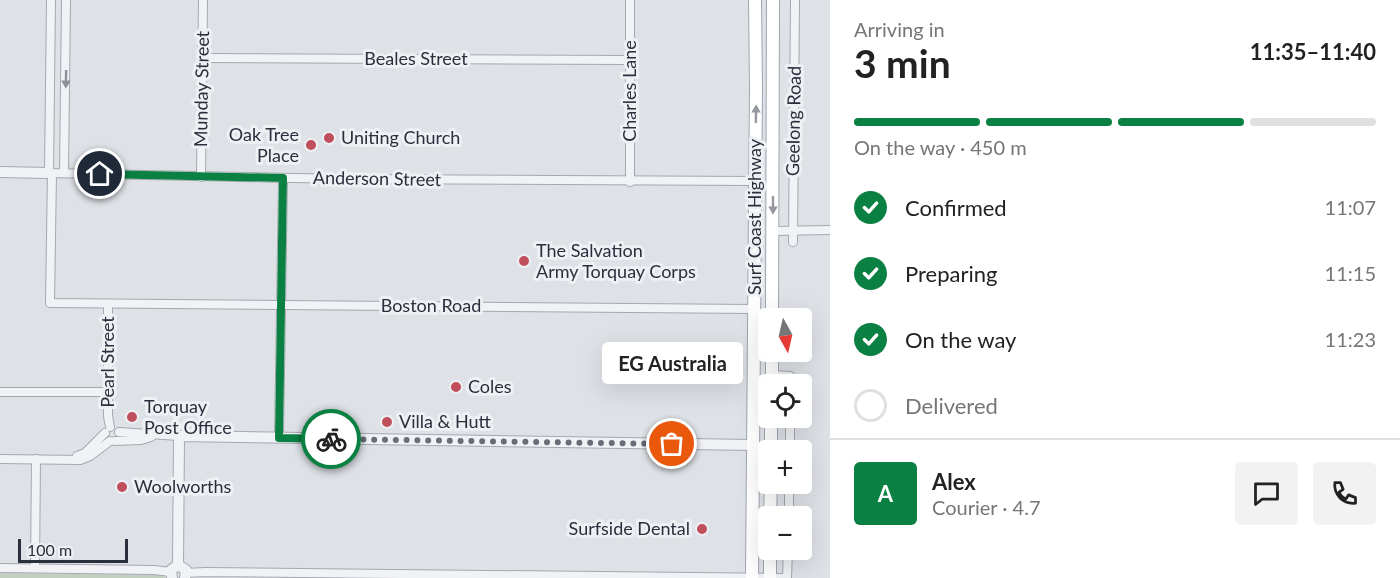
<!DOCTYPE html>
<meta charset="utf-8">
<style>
:root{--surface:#fff;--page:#f2f2f2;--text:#222;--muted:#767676;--line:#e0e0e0;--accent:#0b8043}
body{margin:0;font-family:Lato,sans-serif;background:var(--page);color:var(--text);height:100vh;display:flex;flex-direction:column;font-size:22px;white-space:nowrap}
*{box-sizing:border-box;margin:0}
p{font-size:20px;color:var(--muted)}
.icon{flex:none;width:33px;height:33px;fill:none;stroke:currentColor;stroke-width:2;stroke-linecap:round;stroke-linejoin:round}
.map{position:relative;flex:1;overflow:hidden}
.sheet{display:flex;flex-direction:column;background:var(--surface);width:570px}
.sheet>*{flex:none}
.needle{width:39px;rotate:172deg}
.tools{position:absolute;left:758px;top:308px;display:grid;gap:12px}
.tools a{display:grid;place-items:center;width:54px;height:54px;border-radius:6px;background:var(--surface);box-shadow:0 6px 24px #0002;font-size:30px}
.scale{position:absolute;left:18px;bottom:15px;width:110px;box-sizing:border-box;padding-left:6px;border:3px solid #292f3c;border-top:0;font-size:16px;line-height:21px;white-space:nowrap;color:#292f3c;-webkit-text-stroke:4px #eef0f4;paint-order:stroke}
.pin{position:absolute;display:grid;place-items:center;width:51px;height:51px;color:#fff;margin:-26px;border:3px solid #fff;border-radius:50%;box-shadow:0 2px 6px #0007}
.courier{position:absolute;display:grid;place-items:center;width:60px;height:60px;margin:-30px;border:4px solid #0b8043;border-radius:50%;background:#fff;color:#222;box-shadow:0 2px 8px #0007}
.bubble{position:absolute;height:42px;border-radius:6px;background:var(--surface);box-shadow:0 6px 24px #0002;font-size:20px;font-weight:700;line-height:42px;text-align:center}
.head em{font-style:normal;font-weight:700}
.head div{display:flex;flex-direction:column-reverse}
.head{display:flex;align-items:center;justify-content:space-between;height:102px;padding:0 24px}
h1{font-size:39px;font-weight:700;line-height:45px}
.bar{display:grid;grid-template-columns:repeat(4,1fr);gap:9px 6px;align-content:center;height:72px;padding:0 24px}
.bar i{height:8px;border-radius:4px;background:var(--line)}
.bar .selected{background:var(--accent)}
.bar p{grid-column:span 4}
.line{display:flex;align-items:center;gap:15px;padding:0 24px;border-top:2px solid var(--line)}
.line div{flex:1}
.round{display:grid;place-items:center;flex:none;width:63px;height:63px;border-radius:6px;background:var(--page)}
ol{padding:0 24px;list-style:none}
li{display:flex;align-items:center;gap:18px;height:66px}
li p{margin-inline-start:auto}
li .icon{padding:6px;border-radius:50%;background:var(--accent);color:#fff;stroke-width:4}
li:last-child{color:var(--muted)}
li i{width:33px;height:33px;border:3px solid var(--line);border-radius:50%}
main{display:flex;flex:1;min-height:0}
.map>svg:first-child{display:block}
</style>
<main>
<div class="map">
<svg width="830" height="578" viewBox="0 0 830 578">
<rect width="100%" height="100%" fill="#dee1e6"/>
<!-- green -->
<polygon fill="#c3cfc0" points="0,573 160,575 166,578 0,578"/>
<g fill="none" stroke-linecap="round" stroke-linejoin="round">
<!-- minor casing -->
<g stroke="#a4a8b0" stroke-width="10">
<g id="minor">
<polyline points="51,0 49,173 347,179 755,181"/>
<polyline points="630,0 630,182"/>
<polyline points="202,58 630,60"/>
<polyline points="52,173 50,303 754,309"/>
<polyline points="64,173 66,0"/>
<polyline points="201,177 203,0"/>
<polyline points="773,231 830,230"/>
<polyline points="793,242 795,0"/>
<polyline points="108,304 108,416 110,427"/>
<polyline points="772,375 790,376 791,384"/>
<polyline points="0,392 107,392"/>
<polyline points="119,432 179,436"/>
<polyline points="279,438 283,178"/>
<polyline points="115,441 141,440 151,437"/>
<polyline points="790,450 790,417"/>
<polyline points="77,456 85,453 105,433"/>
<polyline points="0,459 80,460 90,456 110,441"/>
<polyline points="789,516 789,483"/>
<polyline points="0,568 154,570 171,572"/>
<polyline points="35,568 36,459"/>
<polyline points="186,573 205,572 787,578"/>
<polyline points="787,578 788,549"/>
</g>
</g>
<!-- tertiary casing -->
<g stroke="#a4a8b0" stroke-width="12">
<g id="tertiary">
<polyline points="0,172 49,173"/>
<polyline points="178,565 179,436 753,445"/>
<polyline points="172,578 171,570 178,565 186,570 185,578"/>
</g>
</g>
<!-- primary casing -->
<g stroke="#9fa5b1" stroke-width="14">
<g id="primary">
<polyline points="772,318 773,0"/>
<polyline points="772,384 772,351"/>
<polyline points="771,450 771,417"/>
<polyline points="770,516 771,483"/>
<polyline points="752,578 756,88 755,0"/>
<polyline points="770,578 770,549"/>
</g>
</g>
<!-- minor -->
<use href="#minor" stroke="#f1f2f5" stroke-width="8"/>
<!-- tertiary -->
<use href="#tertiary" stroke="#f1f2f5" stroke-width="10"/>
<!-- primary -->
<use href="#primary" stroke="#fff" stroke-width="12"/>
</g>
<!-- one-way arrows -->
<defs><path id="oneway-solid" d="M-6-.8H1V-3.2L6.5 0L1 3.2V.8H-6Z" transform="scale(1.5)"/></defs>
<use fill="#8d9098" href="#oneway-solid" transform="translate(66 79) rotate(91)"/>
<g fill="#94979e">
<use href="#oneway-solid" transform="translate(756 114) rotate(-89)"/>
<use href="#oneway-solid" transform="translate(773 205) rotate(90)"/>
</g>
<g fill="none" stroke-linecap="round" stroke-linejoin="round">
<!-- done -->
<polyline stroke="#686d78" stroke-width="6" stroke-dasharray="0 10.8" points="331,439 672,444"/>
<!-- route -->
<polyline stroke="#0b8043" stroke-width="8" points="100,174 283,178 279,438 331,439"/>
</g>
<!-- markers -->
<g fill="#bf4f5a" stroke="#eef0f4" stroke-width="2">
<circle cx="329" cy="138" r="6"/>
<circle cx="311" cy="145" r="6"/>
<circle cx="524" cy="261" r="6"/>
<circle cx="456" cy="387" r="6"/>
<circle cx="132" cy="417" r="6"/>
<circle cx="387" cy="422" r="6"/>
<circle cx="122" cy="487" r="6"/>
<circle cx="702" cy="529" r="6"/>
</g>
<g text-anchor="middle" stroke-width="6" stroke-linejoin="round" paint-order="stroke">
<!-- street labels -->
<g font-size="18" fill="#292f3c" stroke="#eef0f4">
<text x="416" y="65">Beales Street</text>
<text transform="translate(202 89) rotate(-89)" y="6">Munday Street</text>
<text transform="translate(630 91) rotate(-90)" y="6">Charles Lane</text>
<text transform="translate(794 121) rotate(-89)" y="6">Geelong Road</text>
<text transform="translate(377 179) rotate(1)" y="6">Anderson Street</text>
<text transform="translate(755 217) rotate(-90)" y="6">Surf Coast Highway</text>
<text x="431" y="312">Boston Road</text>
<text transform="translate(108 362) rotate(-90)" y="6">Pearl Street</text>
</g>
<!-- poi labels -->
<g font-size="18" fill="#292f3c" stroke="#eef0f4" text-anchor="start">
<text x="299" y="141" text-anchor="end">Oak Tree<tspan x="299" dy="21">Place</tspan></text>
<text x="341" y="144">Uniting Church</text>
<text x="536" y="257">The Salvation<tspan x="536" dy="21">Army Torquay Corps</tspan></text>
<text x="468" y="393">Coles</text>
<text x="144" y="413">Torquay<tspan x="144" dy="21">Post Office</tspan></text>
<text x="399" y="428">Villa &amp; Hutt</text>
<text x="134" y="493">Woolworths</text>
<text x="690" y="535" text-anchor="end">Surfside Dental</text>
</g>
</g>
</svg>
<div class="tools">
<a><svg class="needle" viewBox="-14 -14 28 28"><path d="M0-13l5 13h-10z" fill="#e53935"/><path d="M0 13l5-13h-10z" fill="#767676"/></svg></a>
<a><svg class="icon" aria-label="locate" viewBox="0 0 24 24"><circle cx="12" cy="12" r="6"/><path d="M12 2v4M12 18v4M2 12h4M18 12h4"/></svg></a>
<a>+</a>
<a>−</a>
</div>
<div class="scale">100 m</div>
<div class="pin" style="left:672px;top:444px;background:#ea580c"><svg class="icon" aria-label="bag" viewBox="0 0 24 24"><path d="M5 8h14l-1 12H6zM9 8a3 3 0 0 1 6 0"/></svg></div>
<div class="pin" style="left:100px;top:174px;background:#1f2937"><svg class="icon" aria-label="home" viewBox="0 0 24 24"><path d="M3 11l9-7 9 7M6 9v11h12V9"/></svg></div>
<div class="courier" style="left:331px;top:439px"><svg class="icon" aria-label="bike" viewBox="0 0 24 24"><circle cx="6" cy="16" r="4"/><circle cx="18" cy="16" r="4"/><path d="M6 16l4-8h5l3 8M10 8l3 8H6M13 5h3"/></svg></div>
<div class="bubble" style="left:602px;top:342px;width:141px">EG Australia</div>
</div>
<section class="sheet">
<div class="head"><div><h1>3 min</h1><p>Arriving in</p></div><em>11:35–11:40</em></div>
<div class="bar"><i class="selected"></i><i class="selected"></i><i class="selected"></i><i></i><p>On the way · 450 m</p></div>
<ol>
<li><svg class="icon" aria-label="check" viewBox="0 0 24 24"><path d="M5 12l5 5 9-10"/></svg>Confirmed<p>11:07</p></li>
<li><svg class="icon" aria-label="check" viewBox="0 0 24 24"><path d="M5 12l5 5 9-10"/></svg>Preparing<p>11:15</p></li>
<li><svg class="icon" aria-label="check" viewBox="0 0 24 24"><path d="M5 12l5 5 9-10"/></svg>On the way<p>11:23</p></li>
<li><i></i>Delivered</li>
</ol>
<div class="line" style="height:108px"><b class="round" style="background:var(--accent);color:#fff">A</b><div><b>Alex</b><p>Courier · 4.7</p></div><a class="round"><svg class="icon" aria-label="chat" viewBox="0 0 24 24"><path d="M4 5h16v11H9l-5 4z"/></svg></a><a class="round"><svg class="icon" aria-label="phone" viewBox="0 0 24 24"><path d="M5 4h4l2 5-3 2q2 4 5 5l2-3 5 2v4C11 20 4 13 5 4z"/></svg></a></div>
</section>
</main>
